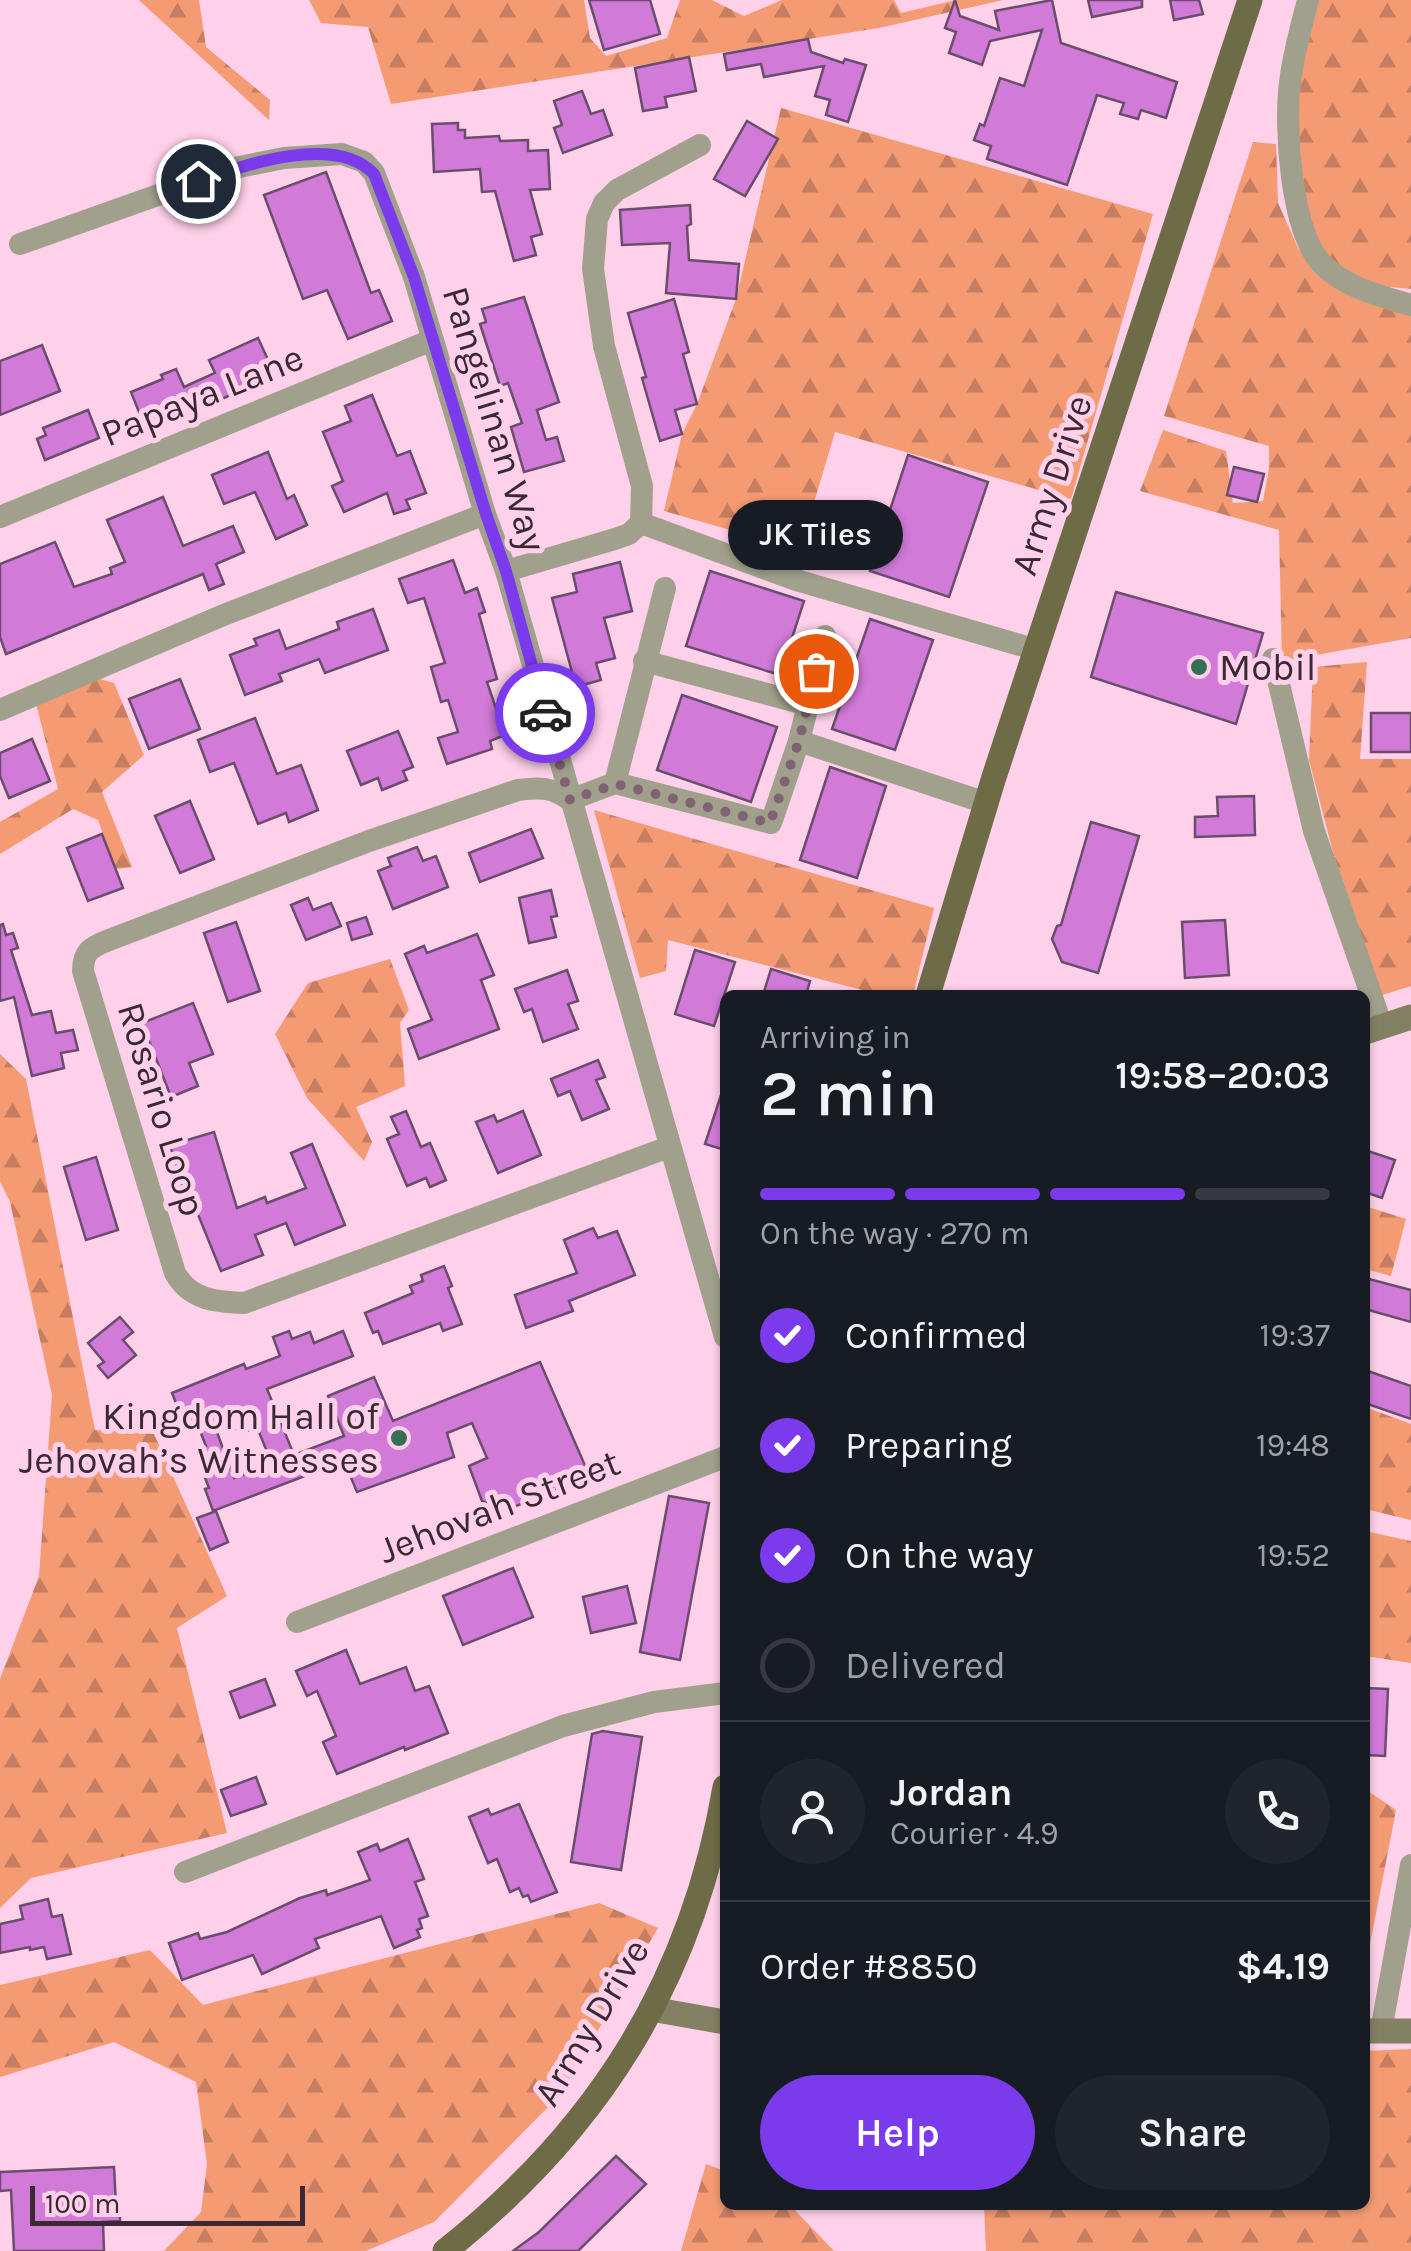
<!DOCTYPE html>
<meta charset="utf-8">
<style>
:root{--surface:#171b24;--page:#20242c;--text:#f1f3f6;--muted:#9ea1a6;--line:#363941;--accent:#7c3aed}
body{margin:0;font-family:Karla,sans-serif;background:var(--page);color:var(--text);height:100vh;display:flex;flex-direction:column;font-size:38px;white-space:nowrap}
*{box-sizing:border-box;margin:0}
p{font-size:32px;color:var(--muted)}
.icon{flex:none;width:55px;height:55px;fill:none;stroke:currentColor;stroke-width:2;stroke-linecap:round;stroke-linejoin:round}
.map{position:relative;flex:1;overflow:hidden}
.details{position:absolute;left:720px;top:990px;width:650px;height:1220px;display:flex;flex-direction:column;background:var(--surface);border-radius:15px;box-shadow:0 2px 8px #0004}
.details>*{flex:none}
.scale{position:absolute;left:30px;bottom:25px;width:275px;box-sizing:border-box;padding-left:10px;border:5px solid #3a2933;border-top:0;font-size:28px;line-height:35px;white-space:nowrap;color:#3a2933;-webkit-text-stroke:8px #fed0e9;paint-order:stroke}
.pin{position:absolute;display:grid;place-items:center;width:85px;height:85px;color:#fff;margin:-42px;border:5px solid #fff;border-radius:50%;box-shadow:0 2px 10px #0007}
.courier{position:absolute;display:grid;place-items:center;width:100px;height:100px;margin:-50px;border:8px solid #7c3aed;border-radius:50%;background:#fff;color:#222;box-shadow:0 2px 12px #0007}
.bubble{position:absolute;height:70px;border-radius:35px;background:var(--surface);box-shadow:0 2px 8px #0004;font-size:32px;font-weight:600;line-height:70px;text-align:center}
.summary em{font-style:normal;font-weight:600}
.summary div{display:flex;flex-direction:column-reverse}
.summary{display:flex;align-items:center;justify-content:space-between;height:170px;padding:0 40px}
h1{font-size:65px;font-weight:600;line-height:75px}
.bar{display:grid;grid-template-columns:repeat(4,1fr);gap:15px 10px;align-content:center;height:120px;padding:0 40px}
.bar i{height:12px;border-radius:8px;background:var(--line)}
.bar .current{background:var(--accent)}
.bar p{grid-column:span 4}
.line{display:flex;align-items:center;gap:25px;padding:0 40px;border-top:2px solid var(--line)}
.line div{flex:1}
.round{display:grid;place-items:center;flex:none;width:105px;height:105px;border-radius:52px;background:var(--page)}
ol{padding:0 40px;list-style:none}
li{display:flex;align-items:center;gap:30px;height:110px}
li p{margin-inline-start:auto}
li .icon{padding:10px;border-radius:50%;background:var(--accent);color:#fff;stroke-width:4}
li:last-child{color:var(--muted)}
li i{width:55px;height:55px;border:5px solid var(--line);border-radius:50%}
.action{display:flex;gap:20px;margin-top:auto;padding:20px 40px}
.action a{flex:1;height:115px;border-radius:60px;background:var(--accent);color:#fff;font-size:40px;font-weight:600;line-height:115px;text-align:center}
.action a+a{background:var(--page);color:var(--text)}
.map>svg:first-child{display:block}
</style>
<div class="map">
<svg width="1411" height="2251" viewBox="0 0 1411 2251">
<defs>
<pattern id="forest-firs" width="22" height="20" patternUnits="userSpaceOnUse" patternTransform="scale(2.5)"><rect width="22" height="20" fill="#f49b74"/><path d="M5 1l3.5 6h-7zM16 11l3.5 6h-7z" fill="#c77e60"/></pattern>
</defs>
<rect width="100%" height="100%" fill="#fed0e9"/>
<!-- forest -->
<g fill="url(#forest-firs)">
<polygon points="139,0 199,0 206,47 270,100 269,120"/>
<polygon points="309,0 584,0 590,38 606,56 667,38 680,0 712,0 744,16 782,0 894,0 901,13 956,0 1003,0 879,28 391,104 368,27 321,23"/>
<polygon points="1316,0 1411,0 1411,289 1371,285 1322,258 1306,219 1291,75"/>
<polygon points="781,108 1153,214 1071,499 835,432 800,550 664,511 682,434 697,404 736,299"/>
<polygon points="1253,142 1276,144 1278,203 1299,250 1342,288 1411,310 1411,638 1282,661 1279,530 1140,491 1163,430 1226,451 1233,503 1263,501 1269,469 1269,446 1164,416"/>
<polygon points="1367,662 1360,759 1411,759 1411,986 1376,997 1332,848 1309,760 1313,667"/>
<polygon points="85,675 114,683 144,755 102,792 132,867 116,869 98,820 73,809 0,854 0,822 58,789 35,700"/>
<polygon points="594,810 934,908 913,995 882,995 668,940 666,971 640,978"/>
<polygon points="390,959 409,1010 400,1023 405,1086 356,1107 372,1142 364,1161 307,1098 275,1034 308,983"/>
<polygon points="0,1054 26,1079 95,1430 154,1434 227,1596 177,1628 227,1833 31,1878 0,1908 0,1679 39,1576 52,1395 10,1202 0,1181"/>
<polygon points="1365,1206 1406,1219 1391,1276 1365,1269"/>
<polygon points="1365,1407 1411,1424 1411,1520 1365,1509"/>
<polygon points="1365,1531 1411,1541 1411,1663 1365,1656"/>
<polygon points="1365,1789 1396,1810 1365,1970"/>
<polygon points="599,1903 658,1928 560,2095 434,2222 366,2251 164,2251 201,2212 207,2164 196,2082 114,2042 0,2077 0,1985 150,1950 203,2005"/>
<polygon points="1411,2049 1411,2251 986,2251 984,2205 1365,2205 1365,2051"/>
<polygon points="706,2164 725,2171 725,2205 790,2205 834,2251 681,2251"/>
</g>
<!-- building -->
<g fill="#d17ad8" stroke="#6a4d6c" stroke-width="2.5" fill-rule="evenodd">
<polygon points="589,0 650,0 660,34 604,50"/>
<polygon points="955,0 960,16 999,30 995,11 1052,0 1061,43 1177,82 1166,118 1141,110 1138,119 1120,114 1124,103 1097,95 1067,185 987,159 991,146 974,140 980,124 984,126 1000,78 1024,86 1042,30 990,41 982,65 949,53 956,32 945,28"/>
<polygon points="1088,0 1142,0 1142,7 1092,17"/>
<polygon points="1170,0 1199,0 1203,14 1174,20"/>
<polygon points="808,39 811,52 843,63 845,59 866,65 848,122 826,115 830,100 815,96 824,66 764,77 761,64 727,70 724,54"/>
<polygon points="689,57 696,91 665,97 667,107 643,111 635,68"/>
<polygon points="582,91 591,114 603,110 612,135 563,153 554,128 562,125 554,101"/>
<polygon points="747,121 778,139 745,196 714,179"/>
<polygon points="458,123 458,130 465,130 465,138 499,136 500,141 528,140 528,151 548,150 550,189 530,190 542,234 531,237 536,255 514,261 495,191 482,192 480,169 434,172 432,124"/>
<polygon points="326,172 371,293 379,290 392,321 348,339 327,290 303,299 264,195"/>
<polygon points="690,205 691,224 687,226 689,260 739,264 736,299 666,293 670,243 622,245 620,210"/>
<polygon points="524,297 559,402 537,410 546,440 557,437 564,461 524,472 511,427 522,423 508,383 500,386 480,324 486,322 482,309"/>
<polygon points="674,299 689,352 683,354 697,404 675,410 682,434 660,441 642,378 646,377 628,313"/>
<polygon points="258,338 275,375 215,402 211,394 143,422 131,392 163,379 161,375 176,369 184,387 215,373 209,360"/>
<polygon points="42,345 60,391 0,415 0,361"/>
<polygon points="372,395 397,456 410,451 426,493 406,500 410,509 394,514 387,493 344,512 332,486 343,481 323,432 351,421 345,406"/>
<polygon points="88,410 99,438 45,460 37,439 46,435 43,428"/>
<polygon points="268,452 287,499 294,495 307,525 276,539 255,492 224,504 212,475"/>
<polygon points="908,455 988,482 949,597 870,571"/>
<polygon points="1234,467 1264,474 1257,502 1227,495"/>
<polygon points="163,497 183,546 233,526 244,552 216,564 224,584 209,590 203,574 6,654 0,637 0,564 55,542 74,587 112,574 110,568 125,562 107,520"/>
<polygon points="453,560 465,593 477,588 485,612 479,614 497,679 487,682 505,735 490,741 492,749 447,764 438,738 458,732 448,700 441,702 431,667 445,663 424,598 408,603 399,579"/>
<polygon points="620,562 632,611 604,618 615,658 596,663 601,680 576,687 552,598 577,592 573,574"/>
<polygon points="710,571 804,601 780,675 686,646"/>
<polygon points="1116,592 1263,633 1236,724 1091,677"/>
<polygon points="373,609 388,650 325,673 319,659 279,674 282,681 245,695 230,655 257,645 254,639 279,630 286,649 339,629 337,622"/>
<polygon points="870,619 933,640 895,750 832,729"/>
<polygon points="180,679 200,729 149,749 129,699"/>
<polygon points="682,695 777,727 751,802 657,770"/>
<rect x="1371" y="713" width="40" height="39"/>
<polygon points="255,718 277,774 301,765 318,810 289,822 286,813 258,824 234,763 210,772 198,740"/>
<polygon points="398,731 413,767 403,771 407,780 382,790 378,778 361,785 347,751"/>
<polygon points="32,739 50,781 9,798 0,776 0,753"/>
<polygon points="830,767 886,786 857,878 800,860"/>
<polygon points="1254,796 1255,835 1195,837 1195,817 1218,816 1217,797"/>
<polygon points="190,801 214,859 180,873 155,816"/>
<polygon points="1091,822 1139,836 1098,973 1062,962 1052,939 1057,926 1061,925"/>
<polygon points="531,829 543,858 480,882 469,853"/>
<polygon points="102,834 123,888 88,901 67,848"/>
<polygon points="417,847 423,861 436,856 448,887 393,909 378,871 391,866 388,858"/>
<polygon points="551,890 557,916 551,917 556,937 529,943 519,898"/>
<polygon points="308,898 313,910 331,903 341,926 306,940 291,905"/>
<polygon points="366,917 372,934 352,940 347,923"/>
<polygon points="1225,920 1229,975 1185,978 1182,922"/>
<polygon points="236,922 260,991 228,1002 204,933"/>
<polygon points="3,924 6,935 13,933 18,948 11,950 32,1015 51,1011 56,1033 73,1030 78,1050 61,1053 64,1068 32,1076 14,997 0,1001 0,925"/>
<polygon points="477,934 494,975 481,980 499,1029 419,1059 408,1029 432,1020 405,954 424,946 427,953"/>
<polygon points="695,950 735,962 714,1026 675,1014"/>
<polygon points="771,969 810,981 806,995 763,995"/>
<polygon points="567,970 578,1001 568,1004 578,1029 543,1042 532,1009 524,1012 515,989"/>
<polygon points="193,1003 213,1054 189,1063 198,1086 171,1097 142,1023"/>
<polygon points="598,1060 605,1077 596,1080 609,1109 582,1120 570,1091 558,1096 551,1079"/>
<polygon points="722,1092 725,1092 725,1150 705,1144"/>
<polygon points="406,1111 421,1147 430,1143 446,1180 430,1187 426,1178 407,1186 387,1139 399,1134 391,1117"/>
<polygon points="523,1111 541,1155 498,1173 476,1122 494,1115 497,1122"/>
<polygon points="214,1132 237,1208 265,1197 267,1203 306,1188 291,1153 312,1144 345,1225 295,1245 286,1223 255,1235 263,1255 221,1271 195,1207 189,1209 170,1145"/>
<polygon points="1365,1150 1395,1160 1382,1198 1365,1192"/>
<polygon points="96,1157 118,1230 86,1240 64,1167"/>
<polygon points="593,1228 598,1238 617,1231 635,1275 569,1301 573,1311 526,1328 515,1295 577,1273 564,1240"/>
<polygon points="444,1266 452,1286 448,1288 462,1324 443,1331 440,1323 383,1344 378,1331 373,1333 365,1313 413,1293 410,1286 423,1281 421,1275"/>
<polygon points="1365,1278 1411,1290 1411,1322 1365,1309"/>
<polygon points="120,1317 133,1332 123,1340 136,1355 108,1378 98,1366 104,1362 88,1343"/>
<path d="M289,1331L292,1339L310,1332L314,1343L343,1331L353,1356L267,1389L294,1455L344,1436L328,1396L374,1377L393,1421L540,1362L590,1477L503,1511L482,1501L469,1466L487,1458L472,1423L447,1433L454,1457L357,1492L344,1461L213,1511L205,1489L209,1488L202,1470L210,1467L203,1448L206,1446L195,1418L184,1423L172,1393L244,1364L246,1369L280,1356L273,1337ZM215,1427L247,1431L257,1427L272,1464L234,1478Z"/>
<polygon points="1365,1370 1411,1386 1411,1419 1365,1403"/>
<polygon points="669,1496 709,1503 680,1660 640,1652"/>
<polygon points="216,1511 228,1542 210,1550 197,1518"/>
<polygon points="513,1568 533,1617 463,1645 443,1596"/>
<polygon points="627,1586 636,1623 591,1633 583,1597"/>
<polygon points="346,1650 360,1684 406,1667 415,1691 429,1686 448,1733 405,1750 404,1747 337,1774 323,1742 336,1736 317,1691 307,1696 296,1671"/>
<polygon points="265,1679 275,1705 240,1718 230,1692"/>
<polygon points="1365,1688 1388,1689 1385,1756 1365,1755"/>
<polygon points="603,1731 642,1737 621,1870 571,1862 592,1734"/>
<polygon points="256,1777 266,1804 231,1816 221,1790"/>
<polygon points="519,1804 557,1892 531,1902 528,1895 523,1897 519,1888 510,1892 497,1859 488,1863 469,1817 488,1809 491,1815"/>
<polygon points="408,1839 424,1879 415,1882 428,1916 419,1919 422,1928 417,1930 420,1937 394,1948 381,1916 315,1939 319,1948 262,1974 253,1955 182,1980 169,1943 198,1933 200,1939 227,1932 300,1898 326,1890 327,1895 370,1880 358,1852 377,1844 380,1851"/>
<polygon points="48,1899 52,1917 62,1915 71,1954 47,1959 44,1947 30,1950 30,1947 0,1953 0,1924 23,1919 20,1906"/>
<polygon points="616,2156 646,2184 578,2251 513,2251 539,2232"/>
<polygon points="114,2167 116,2205 120,2205 120,2221 103,2222 104,2251 14,2251 11,2190 0,2191 0,2172"/>
</g>
<g fill="none" stroke-linecap="round" stroke-linejoin="round">
<!-- street -->
<g stroke="#a1a08c" stroke-width="22">
<path d="M1308,0C1301,27 1293,55 1290,83C1284,126 1291,230 1321,263C1343,287 1381,296 1411,305"/>
<polyline points="20,244 234,168 284,158 342,154 364,162 374,173 414,277 485,514 506,571 725,1337"/>
<polyline points="0,517 432,340"/>
<polyline points="641,523 796,580 1037,650"/>
<polyline points="506,571 615,539 629,534 641,523 642,486 604,346 593,269 597,219 604,203 617,190 700,145"/>
<polyline points="1273,659 1314,831 1382,1026"/>
<polyline points="644,661 808,705"/>
<polyline points="0,710 226,614 485,514"/>
<polyline points="799,741 986,803"/>
<polyline points="615,783 665,588"/>
<path d="M669,1147L244,1303C216,1302 190,1300 175,1273L83,971C83,951 91,947 109,940L369,841L518,790C540,787 552,787 570,800L615,783L771,823L799,741L825,636"/>
<polyline points="297,1622 725,1457"/>
<polyline points="185,1872 563,1726 654,1702 725,1693"/>
<polyline points="1381,2031 1411,1865"/>
</g>
<!-- secondary -->
<g stroke="#838164" stroke-width="25">
<polyline points="1365,1032 1411,1017"/>
<polyline points="651,2009 725,2022"/>
<polyline points="1365,2031 1411,2031"/>
</g>
<!-- primary -->
<g stroke="#6e6b47" stroke-width="25">
<polyline points="928,995 994,777 1250,0"/>
<path d="M445,2251C599,2129 692,1980 725,1787"/>
</g>
</g>
<g fill="none" stroke-linecap="round" stroke-linejoin="round">
<!-- done -->
<polyline stroke="#7f6373" stroke-width="10" stroke-dasharray="0 18" points="545,713 570,800 616,784 770,823 799,741 816,671"/>
<!-- route -->
<path stroke="#7c3aed" stroke-width="12" d="M198,181C244,165 336,133 374,174L414,277L486,514L506,571L545,713"/>
</g>
<!-- markers -->
<g fill="#366f57" stroke="#fed0e9" stroke-width="4">
<circle cx="1199" cy="667" r="10"/>
<circle cx="399" cy="1438" r="10"/>
</g>
<g text-anchor="middle" stroke-width="10" stroke-linejoin="round" paint-order="stroke">
<!-- street labels -->
<g font-size="38" fill="#3a2933" stroke="#fed0e9">
<text transform="translate(202 395) rotate(-22)" y="13">Papaya Lane</text>
<text transform="translate(495 419) rotate(73)" y="13">Pangelinan Way</text>
<text transform="translate(1051 485) rotate(-72)" y="13">Army Drive</text>
<text transform="translate(162 1109) rotate(73)" y="13">Rosario Loop</text>
<text transform="translate(499 1506) rotate(-21)" y="13">Jehovah Street</text>
<text transform="translate(591 2022) rotate(-59)" y="13">Army Drive</text>
</g>
<!-- poi labels -->
<g font-size="38" fill="#3a2933" stroke="#fed0e9" text-anchor="start">
<text x="1219" y="680">Mobil</text>
<text x="379" y="1429" text-anchor="end">Kingdom Hall of<tspan x="379" dy="44">Jehovah’s Witnesses</tspan></text>
</g>
</g>
</svg>
<div class="scale">100 m</div>
<div class="pin" style="left:816px;top:671px;background:#ea580c"><svg class="icon" aria-label="bag" viewBox="0 0 24 24"><path d="M5 8h14l-1 12H6zM9 8a3 3 0 0 1 6 0"/></svg></div>
<div class="pin" style="left:198px;top:181px;background:#1f2937"><svg class="icon" aria-label="home" viewBox="0 0 24 24"><path d="M3 11l9-7 9 7M6 9v11h12V9"/></svg></div>
<div class="courier" style="left:545px;top:713px"><svg class="icon" aria-label="car" viewBox="0 0 24 24"><path d="M5 17H2v-5l4-1 3-4h7l3 4 3 1v5h-3M9 17h6M6 11h13"/><circle cx="7" cy="17" r="2"/><circle cx="17" cy="17" r="2"/></svg></div>
<div class="bubble" style="left:728px;top:500px;width:175px">JK Tiles</div>
<section class="details">
<div class="summary"><div><h1>2 min</h1><p>Arriving in</p></div><em>19:58–20:03</em></div>
<div class="bar"><i class="current"></i><i class="current"></i><i class="current"></i><i></i><p>On the way · 270 m</p></div>
<ol>
<li><svg class="icon" aria-label="check" viewBox="0 0 24 24"><path d="M5 12l5 5 9-10"/></svg>Confirmed<p>19:37</p></li>
<li><svg class="icon" aria-label="check" viewBox="0 0 24 24"><path d="M5 12l5 5 9-10"/></svg>Preparing<p>19:48</p></li>
<li><svg class="icon" aria-label="check" viewBox="0 0 24 24"><path d="M5 12l5 5 9-10"/></svg>On the way<p>19:52</p></li>
<li><i></i>Delivered</li>
</ol>
<div class="line" style="height:180px"><a class="round"><svg class="icon" aria-label="person" viewBox="0 0 24 24"><circle cx="12" cy="8" r="4"/><path d="M4 21q1-7 8-7t8 7"/></svg></a><div><b>Jordan</b><p>Courier · 4.9</p></div><a class="round"><svg class="icon" aria-label="phone" viewBox="0 0 24 24"><path d="M5 4h4l2 5-3 2q2 4 5 5l2-3 5 2v4C11 20 4 13 5 4z"/></svg></a></div>
<div class="line" style="height:130px"><div>Order #8850</div><b>$4.19</b></div>
<div class="action"><a>Help</a><a>Share</a></div>
</section>
</div>
